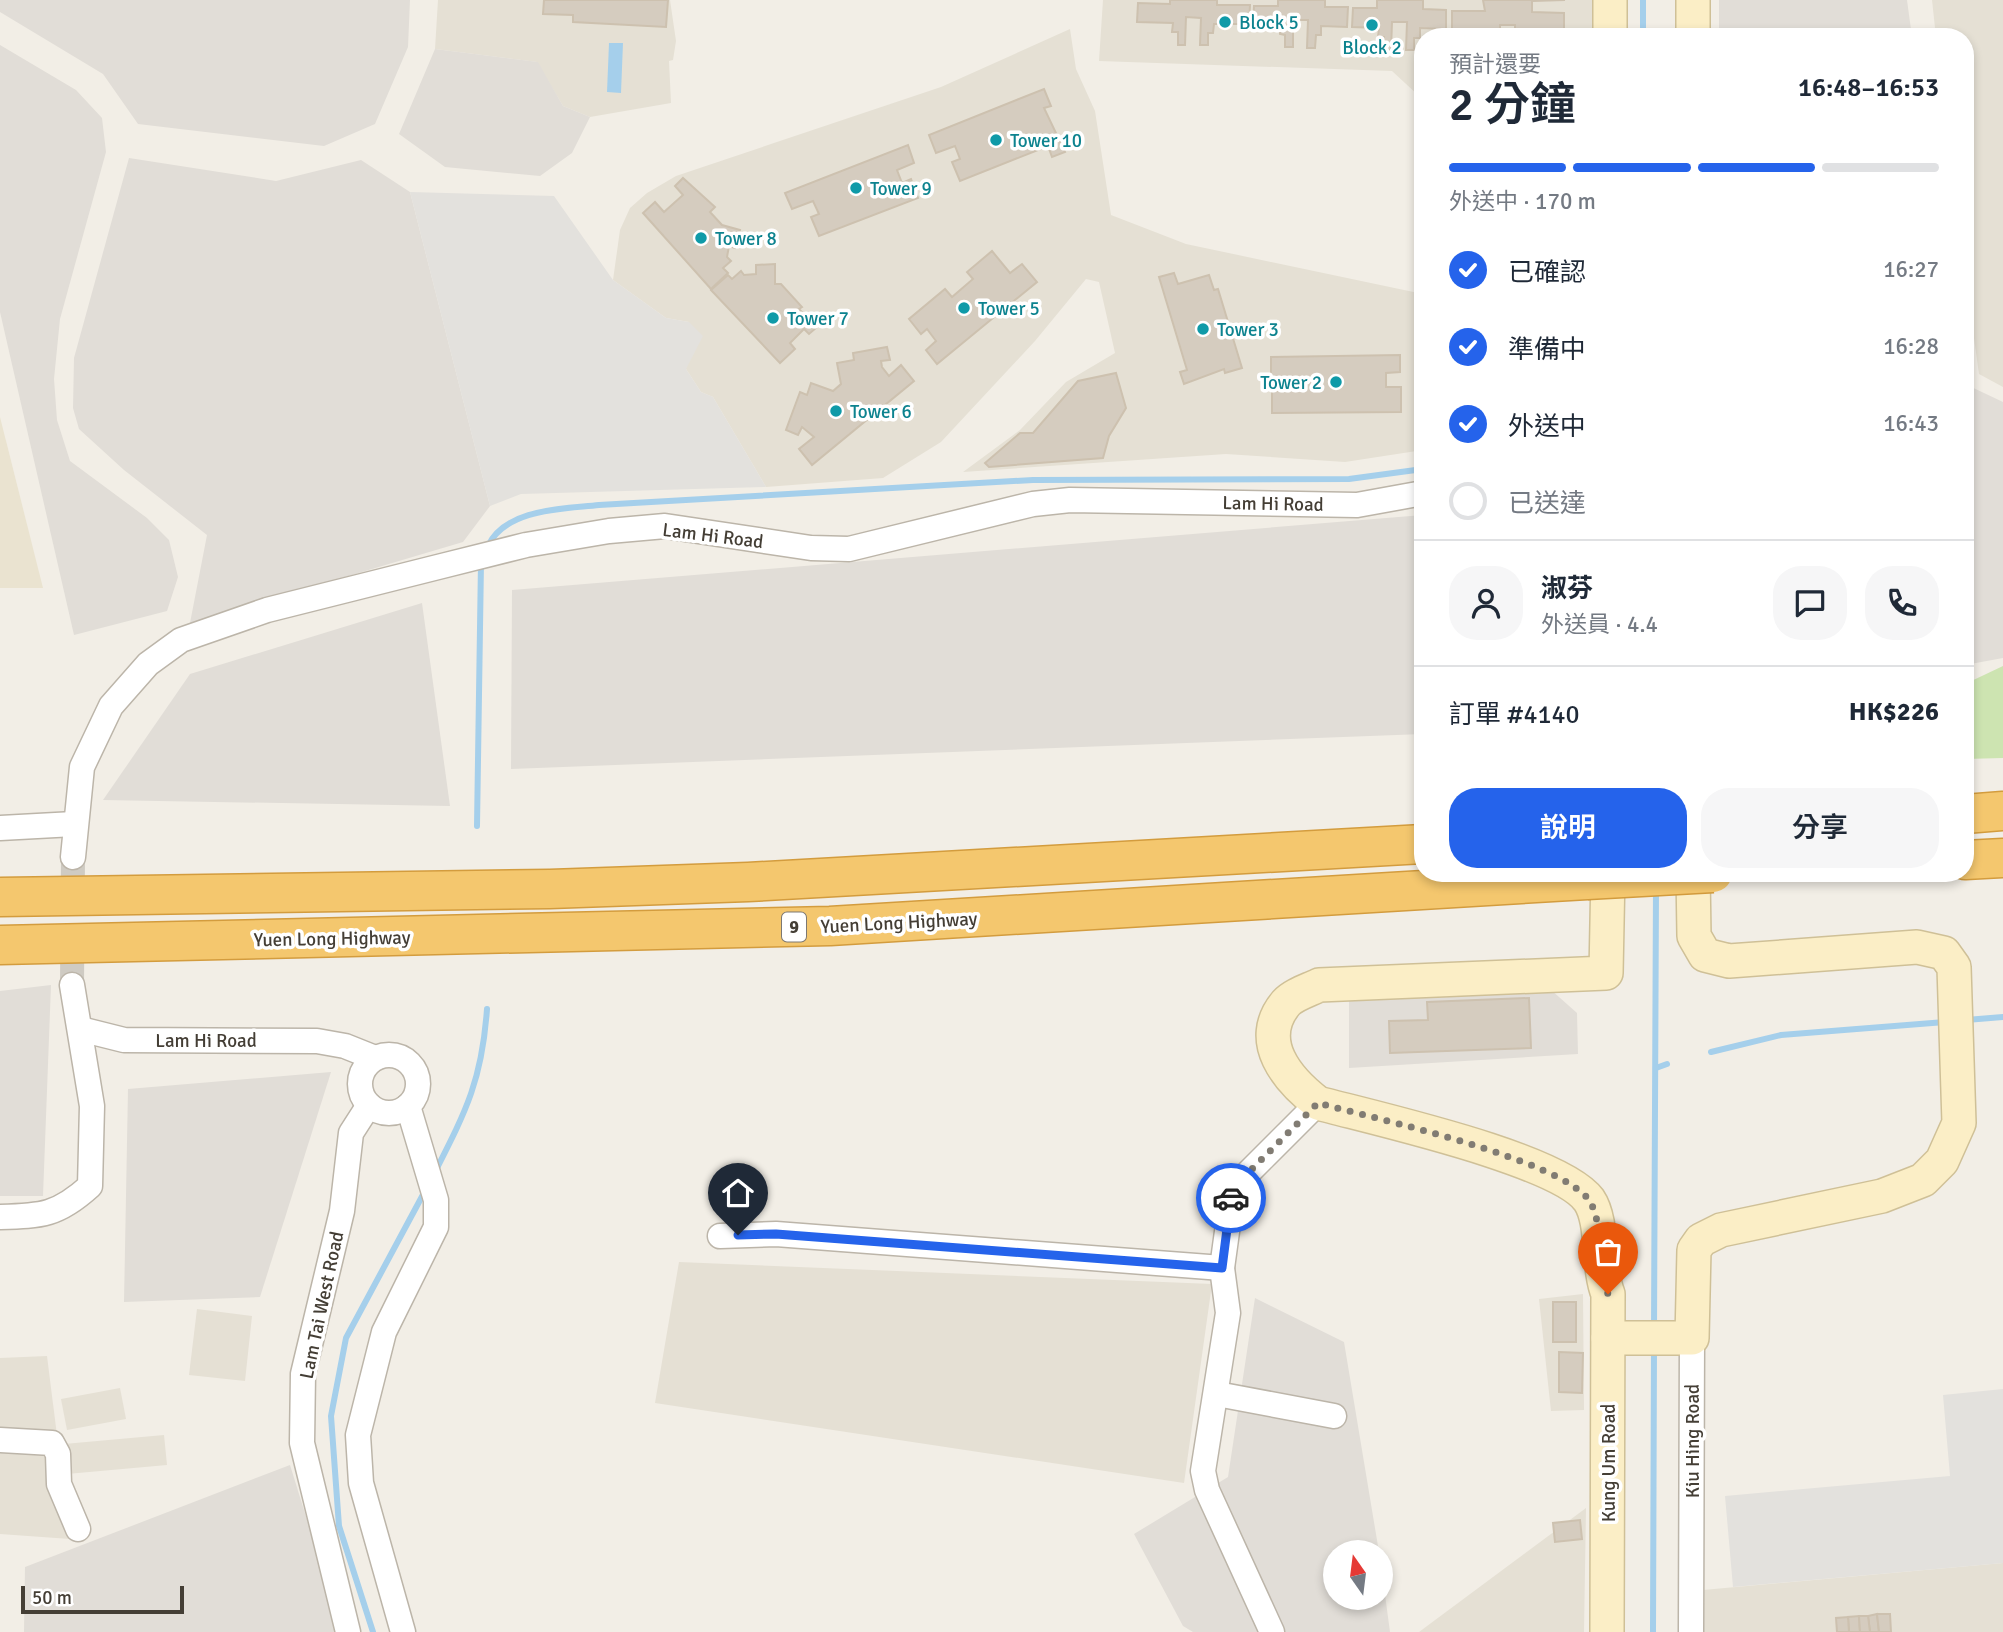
<!DOCTYPE html>
<html lang="zh-TW">
<meta charset="utf-8">
<style>
:root{--surface:#fff;--page:#f6f6f7;--text:#1f2937;--muted:#747a83;--line:#e0e1e3;--accent:#2563eb}
body{margin:0;font-family:Signika,"Noto Sans TC",sans-serif;background:var(--page);color:var(--text);height:100vh;display:flex;flex-direction:column;font-size:26px;white-space:nowrap}
*{box-sizing:border-box;margin:0}
p{font-size:23px;color:var(--muted)}
.icon{flex:none;width:38px;height:38px;fill:none;stroke:currentColor;stroke-width:2;stroke-linecap:round;stroke-linejoin:round}
.map{position:relative;flex:1;overflow:hidden}
.sheet{position:absolute;left:1414px;top:28px;width:560px;height:854px;display:flex;flex-direction:column;background:var(--surface);border-radius:28px;box-shadow:0 4px 10px #0003}
.sheet>*{flex:none}
.needle{width:46px;rotate:346deg}
.tools{position:absolute;left:1323px;top:1540px;display:grid;gap:14px}
.tools a{display:grid;place-items:center;width:70px;height:70px;border-radius:50%;background:var(--surface);box-shadow:0 4px 10px #0003;font-size:35px}
.scale{position:absolute;left:21px;bottom:18px;width:163px;box-sizing:border-box;padding-left:7px;border:4px solid #443e35;border-top:0;font-size:19px;line-height:24px;white-space:nowrap;color:#443e35;-webkit-text-stroke:5px #fff;paint-order:stroke}
.pin{position:absolute;display:grid;place-items:center;width:60px;height:60px;color:#fff;margin:-72px -30px;border-radius:50% 50% 50% 0;rotate:-45deg;box-shadow:0 0 7px #0007}
.pin .icon{rotate:45deg}
.courier{position:absolute;display:grid;place-items:center;width:70px;height:70px;margin:-35px;border:5px solid #2563eb;border-radius:50%;background:#fff;color:#222;box-shadow:0 2px 9px #0007}
.summary em{font-style:normal;font-weight:600}
.summary div{display:flex;flex-direction:column-reverse}
.summary{display:flex;align-items:center;justify-content:space-between;height:119px;padding:0 35px}
h1{font-size:46px;font-weight:600;line-height:52px}
.bar{display:grid;grid-template-columns:repeat(4,1fr);gap:10px 7px;align-content:center;height:84px;padding:0 35px}
.bar i{height:9px;border-radius:5px;background:var(--line)}
.bar .selected{background:var(--accent)}
.bar p{grid-column:span 4}
.line{display:flex;align-items:center;gap:18px;padding:0 35px;border-top:2px solid var(--line)}
.line div{flex:1}
.round{display:grid;place-items:center;flex:none;width:74px;height:74px;border-radius:28px;background:var(--page)}
ol{padding:0 35px;list-style:none}
li{display:flex;align-items:center;gap:21px;height:77px}
li p{margin-inline-start:auto}
li .icon{padding:7px;border-radius:50%;background:var(--accent);color:#fff;stroke-width:4}
li:last-child{color:var(--muted)}
li i{width:38px;height:38px;border:4px solid var(--line);border-radius:50%}
.action{display:flex;gap:14px;margin-top:auto;padding:14px 35px}
.action a{flex:1;height:80px;border-radius:28px;background:var(--accent);color:#fff;font-size:28px;font-weight:600;line-height:80px;text-align:center}
.action a+a{background:var(--page);color:var(--text)}
.map>svg:first-child{display:block}
</style>
<div class="map">
<svg width="2003" height="1632" viewBox="0 0 2003 1632">
<rect width="100%" height="100%" fill="#f2eee6"/>
<!-- residential -->
<g fill="#e5e0d4">
<polygon points="438,0 670,0 676,41 673,60 669,61 671,103 590,117 563,106 537,62 435,49"/>
<polygon points="1103,0 1599,0 1599,37 1423,37 1423,117 1418,117 1419,96 1392,71 1099,61"/>
<polygon points="1932,0 2003,0 2003,387 1979,374 1965,274 1965,37 1936,37"/>
<polygon points="1070,29 1076,69 1095,111 1111,215 1186,244 1423,294 1423,450 1345,462 1226,454 963,472 1020,430 1066,382 1115,353 1099,282 1086,279 1035,341 941,442 883,478 766,487 713,397 701,392 686,369 689,322 666,318 613,280 620,230 630,208 647,193 676,176 941,87"/>
<polygon points="679,1262 1212,1284 1184,1483 655,1403"/>
<polygon points="1583,1294 1584,1410 1551,1411 1539,1299"/>
<polygon points="197,1309 252,1316 245,1381 189,1375"/>
<polygon points="47,1356 70,1539 0,1534 0,1358"/>
<polygon points="120,1388 126,1419 67,1430 61,1399"/>
<polygon points="164,1435 167,1465 67,1474 64,1444"/>
<polygon points="1586,1508 1584,1632 1419,1632"/>
<polygon points="2003,1563 2003,1632 1702,1632 1703,1590"/>
</g>
<!-- industrial -->
<g fill="#e1ddd7">
<polygon points="0,0 410,0 408,47 375,124 324,146 138,124 103,74 0,12"/>
<polygon points="1719,0 1907,0 1912,37 1719,37"/>
<polygon points="0,45 76,90 102,118 106,152 60,319 54,379 57,420 70,461 147,518 169,540 178,577 167,611 74,635 0,312"/>
<polygon points="435,49 538,62 563,106 590,117 572,153 540,176 445,167 399,134"/>
<polygon points="129,158 276,181 361,160 410,192 490,506 463,542 190,623 207,535 124,470 79,429 73,408 74,358"/>
<polygon points="1965,384 2003,402 2003,658 1965,665"/>
<polygon points="1423,515 1423,734 511,769 512,590"/>
<polygon points="422,603 450,806 103,800 190,674"/>
<polygon points="51,985 43,1196 0,1196 0,991"/>
<polygon points="1550,989 1577,1013 1578,1054 1349,1068 1349,1001"/>
<polygon points="331,1072 260,1297 124,1302 128,1089"/>
<polygon points="1255,1298 1344,1342 1379,1552 1335,1552 1335,1598 1381,1598 1381,1565 1390,1632 1193,1632 1183,1626 1134,1534 1228,1477"/>
<polygon points="290,1465 342,1632 24,1632 25,1567"/>
</g>
<!-- education -->
<polygon fill="#eae3d0" points="0,417 43,588 0,588"/>
<!-- green -->
<polygon fill="#cde4b1" points="2003,666 2003,758 1965,759 1965,684"/>
<!-- parking -->
<g fill="#e3e1dd">
<polygon points="410,192 554,196 613,280 666,318 689,322 703,336 686,369 701,392 713,397 766,487 521,494 490,506"/>
<polygon points="2003,1389 2003,1563 1733,1587 1725,1496 1950,1476 1943,1395"/>
</g>
<!-- water -->
<polygon fill="#a5cfeb" points="609,43 623,43 621,93 607,92"/>
<g fill="none" stroke-linecap="round" stroke-linejoin="round">
<!-- stream -->
<g stroke="#a5cfeb" stroke-width="6">
<polyline points="1643,0 1643,37"/>
<path d="M488,546C506,508 565,509 599,505L1033,480L1349,479L1423,469"/>
<polyline points="477,826 481,562"/>
<polyline points="1966,1020 2003,1017"/>
<polyline points="1711,1052 1781,1035 1945,1022"/>
<polyline points="1656,1068 1667,1064"/>
<path d="M436,1170C467,1109 482,1079 487,1009"/>
<polyline points="1654,1329 1656,888"/>
<polyline points="373,1632 339,1526 331,1416 346,1338 426,1189"/>
<polyline points="1653,1632 1654,1347"/>
</g>
</g>
<!-- building -->
<g fill="#d5ccbf" stroke="#cdc1af" stroke-width="2">
<polygon points="544,0 668,0 666,27 573,22 573,15 543,14"/>
<polygon points="1170,0 1217,0 1217,5 1250,5 1249,24 1214,24 1213,33 1208,33 1208,45 1200,45 1201,18 1186,17 1185,45 1178,45 1178,32 1172,32 1173,23 1137,22 1138,3 1170,4"/>
<polygon points="1278,0 1325,0 1325,7 1348,7 1347,27 1321,26 1321,35 1316,35 1315,48 1307,48 1308,20 1293,20 1293,47 1285,47 1285,35 1280,34 1280,25 1253,25 1254,6 1278,6"/>
<polygon points="1377,0 1423,0 1423,9 1446,10 1446,29 1420,28 1420,38 1414,38 1414,50 1406,50 1407,22 1392,22 1391,50 1383,49 1384,37 1378,37 1379,28 1352,27 1353,8 1377,8"/>
<polygon points="1483,0 1565,0 1532,1 1532,12 1564,13 1564,32 1528,31 1528,37 1515,37 1515,25 1500,25 1500,37 1487,37 1487,31 1452,30 1452,11 1485,11"/>
<polygon points="1044,89 1051,106 1044,108 1065,152 1052,157 1048,146 960,181 952,162 960,159 955,146 936,153 929,135"/>
<polygon points="908,145 914,163 897,170 902,183 911,179 918,198 819,236 811,217 819,214 813,201 792,209 785,193"/>
<polygon points="683,178 715,207 710,212 722,225 740,230 735,248 729,246 727,257 731,261 723,268 728,273 711,289 643,213 655,202 664,212 683,195 675,186"/>
<polygon points="992,251 1010,273 1022,264 1037,282 937,364 926,350 936,341 927,329 921,334 909,319 945,289 952,297 973,279 967,272"/>
<polygon points="775,264 775,284 781,284 802,307 799,309 816,328 809,334 804,329 790,343 795,349 780,363 711,290 728,275 732,279 741,271 744,275 756,274 756,265"/>
<polygon points="1174,273 1178,284 1209,275 1214,290 1218,289 1242,368 1225,373 1224,369 1184,384 1180,372 1187,370 1159,277"/>
<polygon points="887,347 890,360 881,361 882,367 889,376 901,365 914,381 812,465 799,449 814,437 802,427 798,435 786,430 800,392 807,395 811,383 833,391 841,384 837,363 854,360 853,353"/>
<polygon points="1400,355 1400,372 1386,373 1386,387 1401,387 1401,412 1272,413 1272,391 1287,391 1287,378 1271,378 1271,357"/>
<polygon points="1116,373 1126,408 1109,436 1103,458 989,467 985,463 1020,433 1033,433 1078,381"/>
<polygon points="1529,998 1531,1048 1390,1053 1389,1021 1428,1020 1427,1002"/>
<rect x="1553" y="1302" width="23" height="40"/>
<polygon points="1559,1352 1583,1353 1582,1393 1559,1392"/>
<polygon points="1580,1520 1582,1539 1555,1542 1553,1523"/>
<polygon points="1877,1614 1879,1632 1870,1632 1868,1616"/>
<polygon points="1877,1614 1890,1614 1891,1632 1879,1632"/>
<polygon points="1859,1616 1860,1632 1849,1632 1848,1617"/>
<polygon points="1859,1616 1868,1616 1870,1632 1860,1632"/>
<polygon points="1848,1617 1849,1632 1837,1632 1836,1618"/>
</g>
<g fill="none" stroke-linecap="round" stroke-linejoin="round">
<!-- street-tunnel -->
<polyline stroke="#cfcbc3" stroke-width="24" stroke-dasharray="24 12" stroke-linecap="butt" points="72,985 73,857"/>
<!-- street casing -->
<g stroke="#bcb5a9" stroke-width="27">
<g id="street">
<polyline points="0,828 74,824"/>
<polyline points="73,857 82,767 111,706 148,664 181,640 267,610 438,567 526,545 609,531 665,526 811,548 849,549 1033,504 1070,500 1357,505 1423,493"/>
<polyline points="80,1029 124,1040 317,1041 345,1046 375,1058"/>
<circle cx="389" cy="1084" r="29"/>
<path d="M0,1217C42,1216 58,1215 90,1186L92,1106L72,985"/>
<polyline points="720,1236 776,1234 1222,1268"/>
<polyline points="1217,1394 1334,1416"/>
<polyline points="0,1440 52,1443 58,1454 59,1484 78,1529"/>
<polyline points="348,1632 302,1443 303,1374 342,1211 351,1133 369,1105"/>
<polyline points="403,1632 361,1483 358,1435 384,1332 436,1227 436,1200 408,1106"/>
<polyline points="1272,1632 1207,1490 1203,1471 1228,1313 1222,1268 1233,1188 1318,1103"/>
<polyline points="1691,1632 1692,1338"/>
</g>
</g>
<!-- secondary casing -->
<g stroke="#cfc097" stroke-width="36">
<g id="secondary">
<polyline points="1610,0 1610,37"/>
<polyline points="1693,37 1693,0"/>
<polyline points="1608,1338 1692,1338 1694,1250 1701,1240 1721,1230 1882,1196 1923,1180 1942,1161 1959,1123 1954,967 1944,953 1917,947 1729,961 1705,955 1694,936 1693,873"/>
<path d="M1607,1632L1608,1294C1597,1267 1604,1222 1589,1200C1559,1159 1373,1118 1318,1103C1288,1080 1254,1041 1286,1003C1293,995 1309,990 1319,985L1606,973L1608,873"/>
</g>
</g>
<!-- highway casing -->
<g stroke="#d39c3e" stroke-width="41">
<g id="highway">
<polyline points="1965,814 2003,811"/>
<polyline points="1965,860 2003,858"/>
<polyline points="0,897 550,889 748,882 1423,844"/>
<polyline points="0,945 830,926 1587,880"/>
</g>
</g>
<!-- street -->
<use href="#street" stroke="#fff" stroke-width="24"/>
<!-- secondary -->
<use href="#secondary" stroke="#fbeec6" stroke-width="33"/>
<!-- highway -->
<use href="#highway" stroke="#f4c76e" stroke-width="38"/>
<!-- highway-bridge casing -->
<g stroke="#d39c3e" stroke-width="41" stroke-linecap="butt">
<polyline id="highway-bridge" points="1587,880 1713,873"/>
</g>
<!-- highway-bridge -->
<use href="#highway-bridge" stroke="#f4c76e" stroke-width="38"/>
</g>
<g fill="none" stroke-linecap="round" stroke-linejoin="round">
<!-- done -->
<path stroke="#817c73" stroke-width="7" stroke-dasharray="0 12.6" d="M1231,1198L1233,1188L1318,1103C1373,1118 1559,1159 1589,1200C1604,1222 1597,1267 1608,1294"/>
<!-- route -->
<polyline stroke="#2563eb" stroke-width="9" points="738,1235 776,1234 1222,1268 1231,1198"/>
</g>
<!-- markers -->
<g fill="#0f9aa8" stroke="#fff" stroke-width="2.5">
<circle cx="1225" cy="22" r="7"/>
<circle cx="1372" cy="25" r="7"/>
<circle cx="996" cy="140" r="7"/>
<circle cx="856" cy="188" r="7"/>
<circle cx="701" cy="238" r="7"/>
<circle cx="964" cy="308" r="7"/>
<circle cx="773" cy="318" r="7"/>
<circle cx="1203" cy="329" r="7"/>
<circle cx="1336" cy="382" r="7"/>
<circle cx="836" cy="411" r="7"/>
</g>
<g text-anchor="middle" stroke-width="7" stroke-linejoin="round" paint-order="stroke">
<!-- shield labels -->
<rect fill="#fff" stroke="#7c7872" stroke-width="2" x="782" y="912.5" width="24" height="29" rx="5"/>
<g font-size="18" font-weight="bold" fill="#443e35">
<text x="794" y="933">9</text>
</g>
<!-- culture labels -->
<g font-size="19" fill="#0d838f" stroke="#fff" text-anchor="start">
<text x="1239" y="29">Block 5</text>
<text x="1372" y="54" text-anchor="middle">Block 2</text>
<text x="1010" y="147">Tower 10</text>
<text x="870" y="195">Tower 9</text>
<text x="715" y="245">Tower 8</text>
<text x="978" y="315">Tower 5</text>
<text x="787" y="325">Tower 7</text>
<text x="1217" y="336">Tower 3</text>
<text x="1322" y="389" text-anchor="end">Tower 2</text>
<text x="850" y="418">Tower 6</text>
</g>
<!-- street labels -->
<g font-size="19" fill="#443e35" stroke="#fff">
<text transform="translate(1273 503) rotate(1)" y="7">Lam Hi Road</text>
<text transform="translate(713 535) rotate(7)" y="7">Lam Hi Road</text>
<text transform="translate(899 922) rotate(-3)" y="7">Yuen Long Highway</text>
<text transform="translate(332 938) rotate(-1)" y="7">Yuen Long Highway</text>
<text x="206" y="1047">Lam Hi Road</text>
<text transform="translate(321 1305) rotate(-78)" y="7">Lam Tai West Road</text>
<text transform="translate(1692 1441) rotate(-90)" y="7">Kiu Hing Road</text>
<text transform="translate(1608 1463) rotate(-90)" y="7">Kung Um Road</text>
</g>
</g>
</svg>
<div class="tools">
<a><svg class="needle" viewBox="-14 -14 28 28"><path d="M0-13l5 13h-10z" fill="#e53935"/><path d="M0 13l5-13h-10z" fill="#747a83"/></svg></a>
</div>
<div class="scale">50 m</div>
<div class="pin" style="left:1608px;top:1294px;background:#ea580c"><svg class="icon" aria-label="bag" viewBox="0 0 24 24"><path d="M5 8h14l-1 12H6zM9 8a3 3 0 0 1 6 0"/></svg></div>
<div class="pin" style="left:738px;top:1235px;background:#1f2937"><svg class="icon" aria-label="home" viewBox="0 0 24 24"><path d="M3 11l9-7 9 7M6 9v11h12V9"/></svg></div>
<div class="courier" style="left:1231px;top:1198px"><svg class="icon" aria-label="car" viewBox="0 0 24 24"><path d="M5 17H2v-5l4-1 3-4h7l3 4 3 1v5h-3M9 17h6M6 11h13"/><circle cx="7" cy="17" r="2"/><circle cx="17" cy="17" r="2"/></svg></div>
<section class="sheet">
<div class="summary"><div><h1>2 分鐘</h1><p>預計還要</p></div><em>16:48–16:53</em></div>
<div class="bar"><i class="selected"></i><i class="selected"></i><i class="selected"></i><i></i><p>外送中 · 170 m</p></div>
<ol>
<li><svg class="icon" aria-label="check" viewBox="0 0 24 24"><path d="M5 12l5 5 9-10"/></svg>已確認<p>16:27</p></li>
<li><svg class="icon" aria-label="check" viewBox="0 0 24 24"><path d="M5 12l5 5 9-10"/></svg>準備中<p>16:28</p></li>
<li><svg class="icon" aria-label="check" viewBox="0 0 24 24"><path d="M5 12l5 5 9-10"/></svg>外送中<p>16:43</p></li>
<li><i></i>已送達</li>
</ol>
<div class="line" style="height:126px"><a class="round"><svg class="icon" aria-label="person" viewBox="0 0 24 24"><circle cx="12" cy="8" r="4"/><path d="M4 21q1-7 8-7t8 7"/></svg></a><div><b>淑芬</b><p>外送員 · 4.4</p></div><a class="round"><svg class="icon" aria-label="chat" viewBox="0 0 24 24"><path d="M4 5h16v11H9l-5 4z"/></svg></a><a class="round"><svg class="icon" aria-label="phone" viewBox="0 0 24 24"><path d="M5 4h4l2 5-3 2q2 4 5 5l2-3 5 2v4C11 20 4 13 5 4z"/></svg></a></div>
<div class="line" style="height:91px"><div>訂單 #4140</div><b>HK$226</b></div>
<div class="action"><a>說明</a><a>分享</a></div>
</section>
</div>
